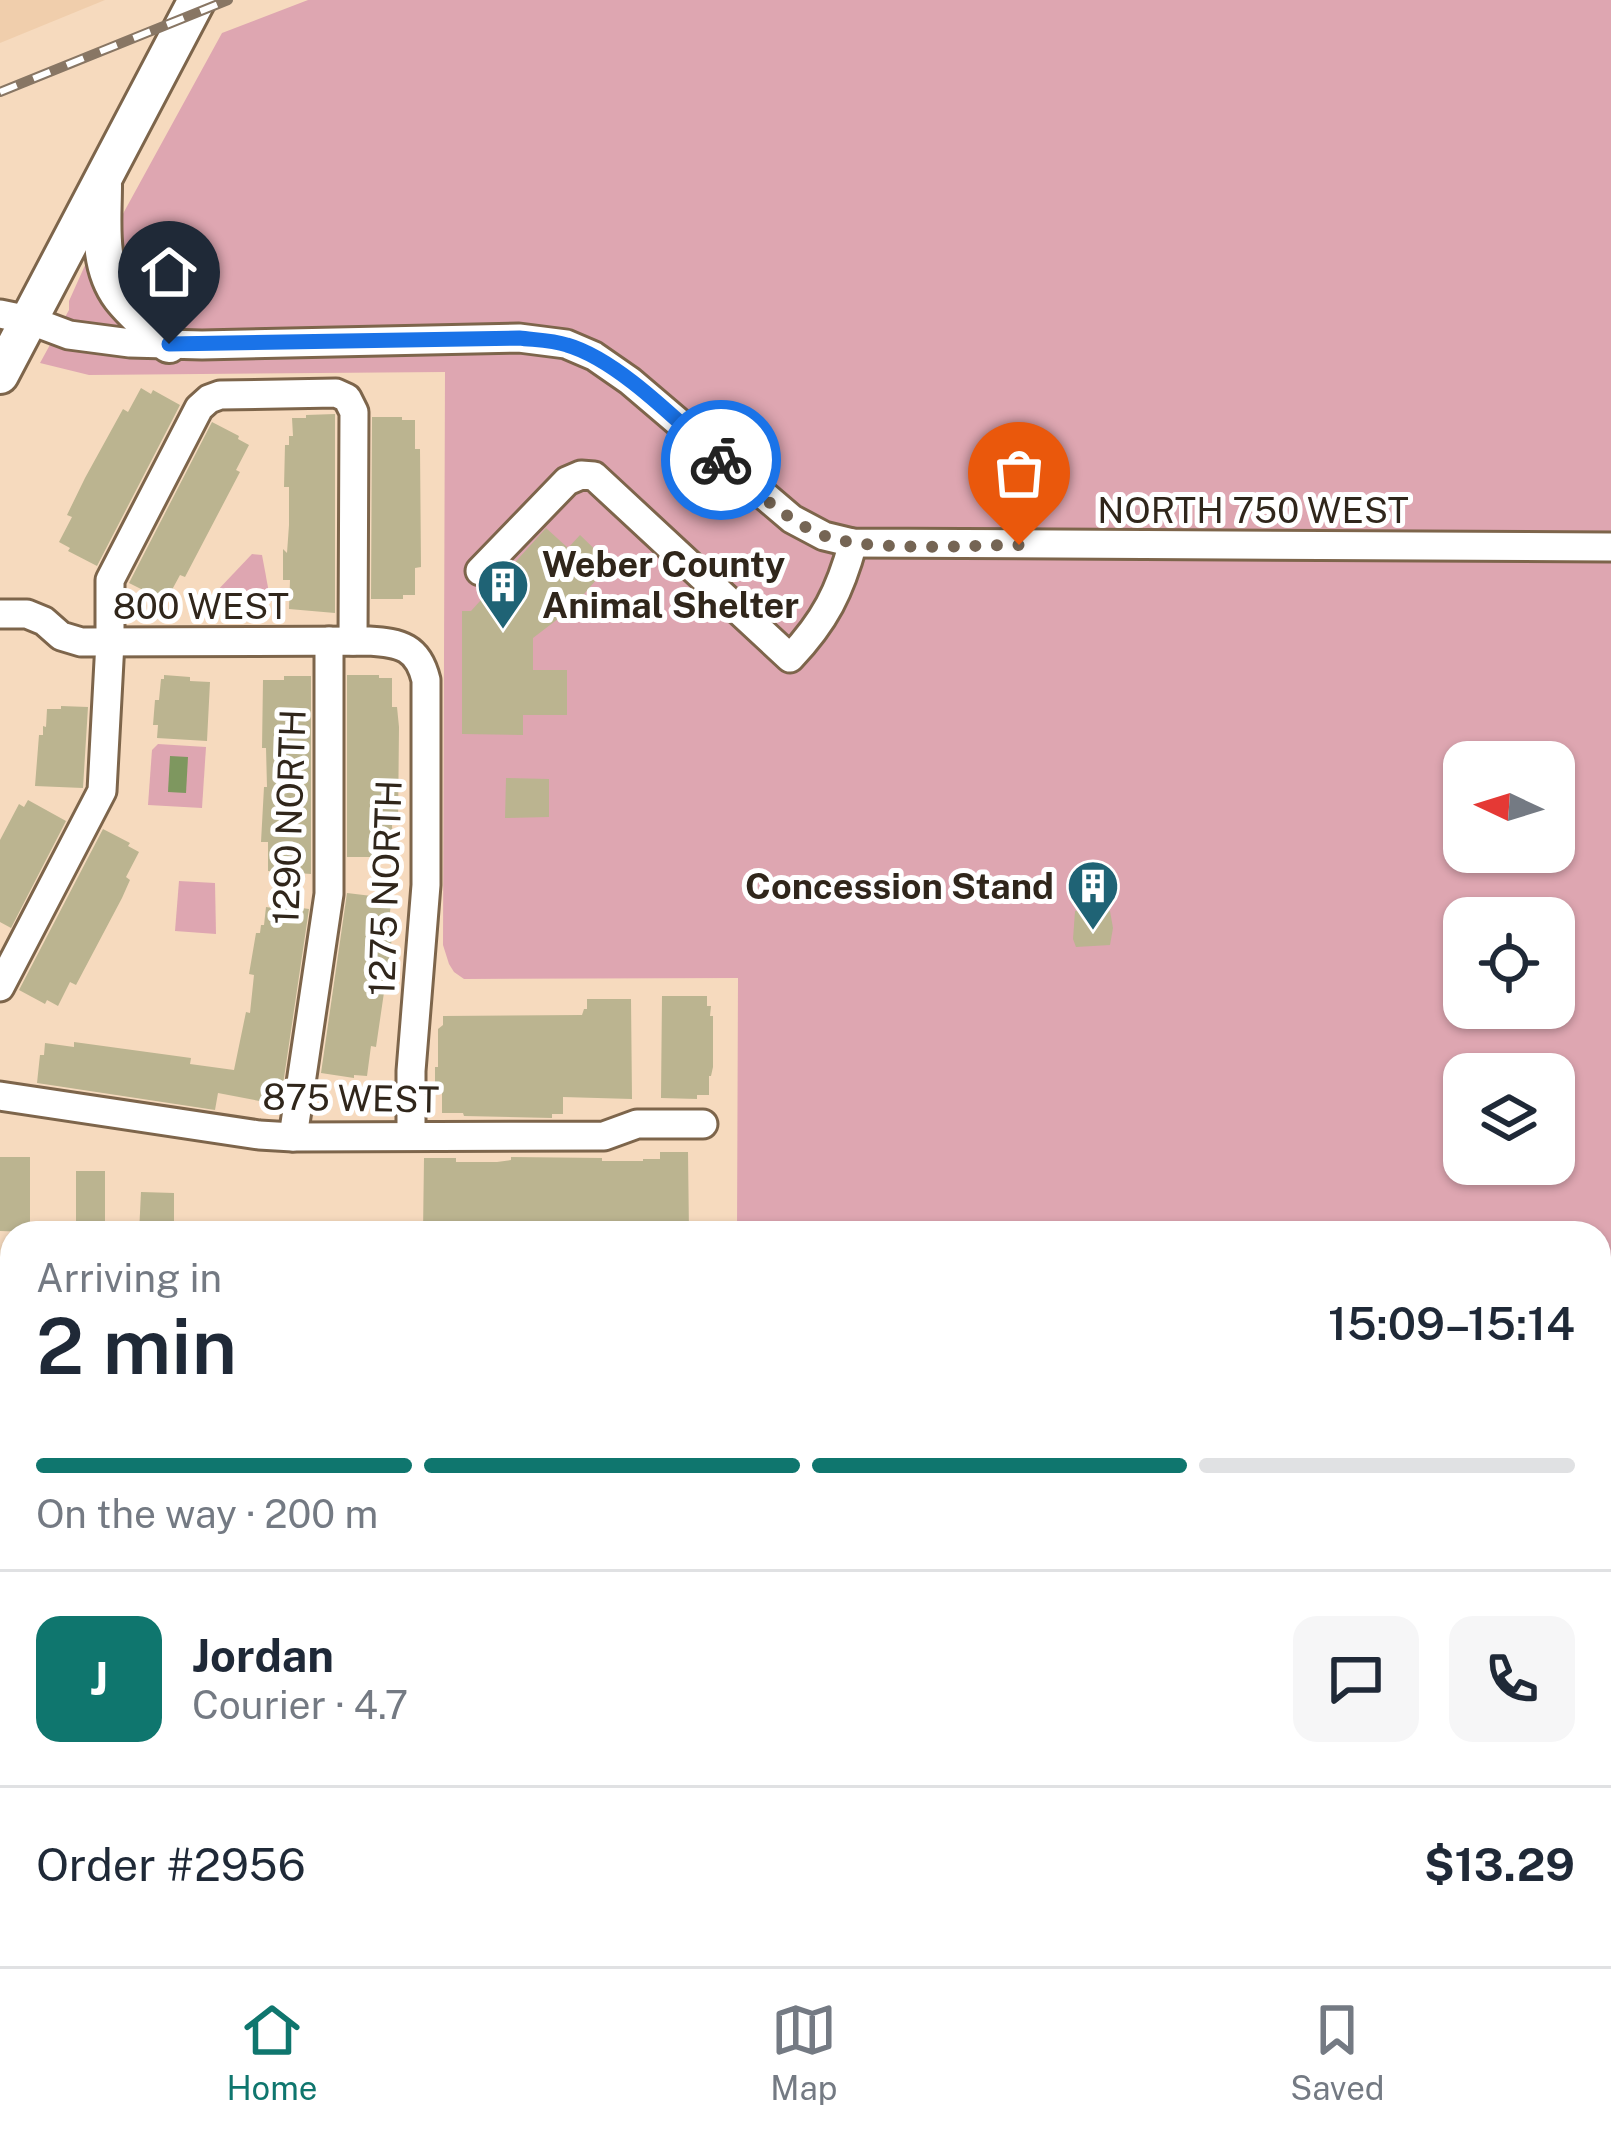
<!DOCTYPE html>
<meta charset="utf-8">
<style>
:root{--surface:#fff;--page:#f6f6f7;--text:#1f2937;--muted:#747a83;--line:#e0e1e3;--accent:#0f766e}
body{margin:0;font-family:"Public Sans",sans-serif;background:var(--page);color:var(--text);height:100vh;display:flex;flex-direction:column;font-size:45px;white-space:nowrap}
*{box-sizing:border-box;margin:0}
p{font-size:39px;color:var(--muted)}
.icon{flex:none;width:66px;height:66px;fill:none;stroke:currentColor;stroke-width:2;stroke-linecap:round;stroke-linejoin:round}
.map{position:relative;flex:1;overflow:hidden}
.sheet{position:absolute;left:0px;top:1221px;width:1611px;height:747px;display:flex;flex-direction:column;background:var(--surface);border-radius:36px 36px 0 0;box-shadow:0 3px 9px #0004}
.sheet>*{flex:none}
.needle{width:78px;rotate:274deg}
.tools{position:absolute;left:1443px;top:741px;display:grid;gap:24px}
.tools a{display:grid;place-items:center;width:132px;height:132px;border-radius:24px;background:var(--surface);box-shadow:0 3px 9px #0004;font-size:60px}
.pin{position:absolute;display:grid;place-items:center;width:102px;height:102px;color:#fff;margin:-123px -51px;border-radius:50% 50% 50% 0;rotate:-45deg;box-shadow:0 0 12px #0007}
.pin .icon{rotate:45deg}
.courier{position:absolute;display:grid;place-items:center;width:120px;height:120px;margin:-60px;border:9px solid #1a73e8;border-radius:50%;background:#fff;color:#222;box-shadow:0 3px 15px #0007}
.summary em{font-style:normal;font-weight:600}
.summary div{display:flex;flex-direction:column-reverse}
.summary{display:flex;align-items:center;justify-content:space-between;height:204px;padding:0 36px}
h1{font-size:78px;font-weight:600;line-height:90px}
.bar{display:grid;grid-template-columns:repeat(4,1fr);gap:18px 12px;align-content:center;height:144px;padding:0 36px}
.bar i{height:15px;border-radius:9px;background:var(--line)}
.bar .on{background:var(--accent)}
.bar p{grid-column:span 4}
.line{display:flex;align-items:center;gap:30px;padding:0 36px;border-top:3px solid var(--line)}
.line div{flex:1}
.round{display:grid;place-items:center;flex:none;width:126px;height:126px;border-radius:24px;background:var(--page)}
.dock{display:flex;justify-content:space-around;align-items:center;height:168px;border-top:3px solid var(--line);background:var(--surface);font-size:33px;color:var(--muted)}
.dock a{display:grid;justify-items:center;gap:6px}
.dock .on{color:var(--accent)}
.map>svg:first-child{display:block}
</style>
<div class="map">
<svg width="1611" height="1966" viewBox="0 0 1611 1966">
<rect width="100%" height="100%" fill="#f6dabe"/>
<!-- built -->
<polygon fill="#f0ceac" points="0,0 105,0 0,43"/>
<!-- green -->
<g fill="#dea6b1" fill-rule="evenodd">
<path d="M308,0H1611V1285L1599,1284V1233H737L738,978L464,979L454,972L449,964L443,945L445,372L89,375L40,363L69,310V301L86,263L89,261L96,263L222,33ZM1464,762H1554V852H1464ZM1464,918H1554V1008H1464ZM1464,1074H1554V1164H1464Z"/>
<polygon points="252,554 262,555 270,598 267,602 220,599 215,593"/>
<polygon points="158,744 206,747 202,808 148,805 152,750"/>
<polygon points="179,881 215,883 216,934 175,931"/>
</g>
<!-- water -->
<polygon fill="#7e975f" points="170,756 188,757 186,793 168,792"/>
<!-- building -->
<g fill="#bbb490">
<polygon points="141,388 151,394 153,390 180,405 97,566 68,551 70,548 59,542 72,517 67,515 85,478 123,409 128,412"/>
<polygon points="335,414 335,613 289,609 290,580 283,580 283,549 287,553 289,525 289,487 284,487 285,445 289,445 289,436 293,436 292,418 306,418 306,415"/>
<polygon points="372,417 402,417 402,420 415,420 415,449 420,449 421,567 415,568 415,595 403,595 403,599 371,599"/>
<polygon points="212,422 239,436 238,439 249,445 236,470 240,472 185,577 180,575 167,599 157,593 155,596 129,583"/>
<polygon points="546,528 568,548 580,535 610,564 571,609 533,638 533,670 567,670 567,715 523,715 523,735 462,734 462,611 471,611"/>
<polygon points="164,675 190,677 190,681 210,682 207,741 157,738 158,725 153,725 155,700 159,700 161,679 164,679"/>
<polygon points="347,675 379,675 379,678 392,678 392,707 397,707 399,727 398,825 392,825 393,853 381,853 381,857 347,857"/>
<polygon points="284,676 311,676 311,874 268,871 268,842 261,842 264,787 267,787 266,748 262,748 263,680 284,680"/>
<polygon points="61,706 88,707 83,788 35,786 39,735 43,735 43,726 46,727 47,709 61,709"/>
<polygon points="506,778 549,779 549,817 505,818"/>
<polygon points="28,800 66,821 11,928 0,922 0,840 19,804 24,807"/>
<polygon points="103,829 130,843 128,846 139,852 126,877 130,880 122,898 76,985 70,982 58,1006 47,1000 45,1004 19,990"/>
<polygon points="347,893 380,897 379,901 391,903 388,930 393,931 376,1047 371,1046 367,1076 354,1075 354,1078 321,1073"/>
<polygon points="281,905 309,909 280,1105 218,1093 215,1110 37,1083 40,1055 44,1055 45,1043 74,1047 74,1042 191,1058 190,1064 234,1070 246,1012 250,1013 254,975 249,974 256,933 260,933 261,925 264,925 266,907 280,909"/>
<polygon points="1094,908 1110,911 1113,928 1110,945 1076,947 1073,939 1075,911"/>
<polygon points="662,996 707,996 707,1006 711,1006 710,1016 713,1016 713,1067 711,1076 709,1076 709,1095 697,1095 697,1099 661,1098"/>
<polygon points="587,999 631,999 632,1099 563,1097 563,1114 552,1114 552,1118 464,1116 463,1113 442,1113 442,1084 435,1084 435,1067 438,1067 438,1029 443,1025 443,1016 582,1015 584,1009 587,1009"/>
<polygon points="660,1152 688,1152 689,1233 423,1233 424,1158 456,1158 456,1162 497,1162 511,1160 511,1157 602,1158 602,1161 643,1161 643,1159 660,1159"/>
<polygon points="0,1157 30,1157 30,1232 0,1231"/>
<rect x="76" y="1171" width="29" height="62"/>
<polygon points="141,1192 174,1193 174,1233 139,1233"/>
</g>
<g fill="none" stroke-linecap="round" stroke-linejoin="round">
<!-- minor casing -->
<g stroke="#7d654b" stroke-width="33">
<g id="minor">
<polyline points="0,314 29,320 69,335 130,343 202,345 519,338 566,344 594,356 630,381 792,519 824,536 853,543 1611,547"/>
<path d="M480,571L567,481L581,475L594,476L790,658C825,621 840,591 853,543"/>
<path d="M0,614H27L44,621L61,636L81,642L369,641C401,643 418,647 426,680V885L411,1071V1136"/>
<polyline points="0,987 102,791 110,642 110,580 199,408 209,399 220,395 336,393 347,398 354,412 353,641"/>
<polyline points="0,1096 259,1135 293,1137 604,1136 637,1124 703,1124"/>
<polyline points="293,1137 329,894 329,641"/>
<polyline points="0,1307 12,1307"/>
<polyline points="0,1556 12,1556"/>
</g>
</g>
<!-- major casing -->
<g stroke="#7d654b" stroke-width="42">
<g id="major">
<path d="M103,185C103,222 97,265 121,297C134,314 153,329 169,344"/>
<polyline points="0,375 197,0"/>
</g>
</g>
<!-- minor -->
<use href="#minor" stroke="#fff" stroke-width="27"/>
<!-- major -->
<use href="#major" stroke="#fff" stroke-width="36"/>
<!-- rail casing -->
<g stroke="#887664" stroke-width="10">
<polyline id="rail" points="0,92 228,0"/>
</g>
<!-- rail -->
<use href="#rail" stroke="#fff" stroke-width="6" stroke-dasharray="18" stroke-linecap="butt"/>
</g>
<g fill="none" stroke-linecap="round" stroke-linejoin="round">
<!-- done -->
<path stroke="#756554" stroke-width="12" stroke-dasharray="0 21.6" d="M721,460C752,487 782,518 820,534C864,553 968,545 1019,545"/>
<!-- route -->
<path stroke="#1a73e8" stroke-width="15" d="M169,344L519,338C535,340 552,340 567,345C619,360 680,424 721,460"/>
</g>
<!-- icons -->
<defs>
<g id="building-pin" transform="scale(2.7)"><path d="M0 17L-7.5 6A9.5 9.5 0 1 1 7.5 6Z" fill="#1f6375" stroke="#fff"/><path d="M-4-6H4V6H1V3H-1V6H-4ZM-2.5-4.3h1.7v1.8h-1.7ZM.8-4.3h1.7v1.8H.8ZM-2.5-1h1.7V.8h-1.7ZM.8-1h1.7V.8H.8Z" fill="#fff"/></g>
</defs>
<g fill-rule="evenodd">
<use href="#building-pin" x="503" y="585"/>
<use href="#building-pin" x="1093" y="886"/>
</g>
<g text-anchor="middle" stroke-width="10" stroke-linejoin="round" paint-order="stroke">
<!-- street labels -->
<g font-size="36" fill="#30261b" stroke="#fff">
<text x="1253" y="523">NORTH 750 WEST</text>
<text x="201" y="619">800 WEST</text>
<text transform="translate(289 817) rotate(-88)" y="13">1290 NORTH</text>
<text transform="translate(385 888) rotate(-88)" y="13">1275 NORTH</text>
<text transform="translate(351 1098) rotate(1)" y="13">875 WEST</text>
</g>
<!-- poi labels -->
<g font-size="36" font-weight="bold" fill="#30261b" stroke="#fff" text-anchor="start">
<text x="542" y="577">Weber County<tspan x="542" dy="41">Animal Shelter</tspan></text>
<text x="1054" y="899" text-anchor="end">Concession Stand</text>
</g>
</g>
</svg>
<div class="tools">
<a><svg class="needle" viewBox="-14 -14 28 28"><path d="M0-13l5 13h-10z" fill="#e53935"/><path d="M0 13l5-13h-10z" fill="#747a83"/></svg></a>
<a><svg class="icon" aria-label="locate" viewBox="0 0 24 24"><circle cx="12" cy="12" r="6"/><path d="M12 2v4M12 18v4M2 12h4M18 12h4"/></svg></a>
<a><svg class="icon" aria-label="layers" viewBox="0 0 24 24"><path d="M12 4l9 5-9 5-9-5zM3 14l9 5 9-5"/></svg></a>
</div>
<div class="pin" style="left:1019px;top:545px;background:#ea580c"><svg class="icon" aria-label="bag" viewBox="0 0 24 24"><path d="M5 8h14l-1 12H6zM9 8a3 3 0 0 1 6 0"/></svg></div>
<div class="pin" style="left:169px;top:344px;background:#1f2937"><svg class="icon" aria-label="home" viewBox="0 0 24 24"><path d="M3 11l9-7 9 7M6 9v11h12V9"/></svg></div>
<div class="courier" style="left:721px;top:460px"><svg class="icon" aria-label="bike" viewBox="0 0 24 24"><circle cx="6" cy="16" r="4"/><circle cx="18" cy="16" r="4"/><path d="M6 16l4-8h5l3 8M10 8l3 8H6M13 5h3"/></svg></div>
<section class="sheet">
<div class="summary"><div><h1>2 min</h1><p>Arriving in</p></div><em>15:09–15:14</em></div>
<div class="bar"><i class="on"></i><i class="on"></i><i class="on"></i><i></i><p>On the way · 200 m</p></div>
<div class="line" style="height:216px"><b class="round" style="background:var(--accent);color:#fff">J</b><div><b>Jordan</b><p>Courier · 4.7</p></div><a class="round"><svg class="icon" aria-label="chat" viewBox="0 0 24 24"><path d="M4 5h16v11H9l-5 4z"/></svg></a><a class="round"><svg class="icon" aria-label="phone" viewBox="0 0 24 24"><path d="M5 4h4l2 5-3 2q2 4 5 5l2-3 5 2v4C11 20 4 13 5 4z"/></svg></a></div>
<div class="line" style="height:156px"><div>Order #2956</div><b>$13.29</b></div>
</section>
</div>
<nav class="dock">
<a class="on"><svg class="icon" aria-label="home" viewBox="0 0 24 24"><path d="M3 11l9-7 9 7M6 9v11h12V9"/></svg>Home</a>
<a><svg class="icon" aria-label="map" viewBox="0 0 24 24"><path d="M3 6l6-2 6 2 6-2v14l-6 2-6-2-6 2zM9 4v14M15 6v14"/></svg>Map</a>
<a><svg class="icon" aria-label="saved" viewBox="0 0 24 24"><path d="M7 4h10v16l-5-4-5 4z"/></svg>Saved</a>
</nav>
